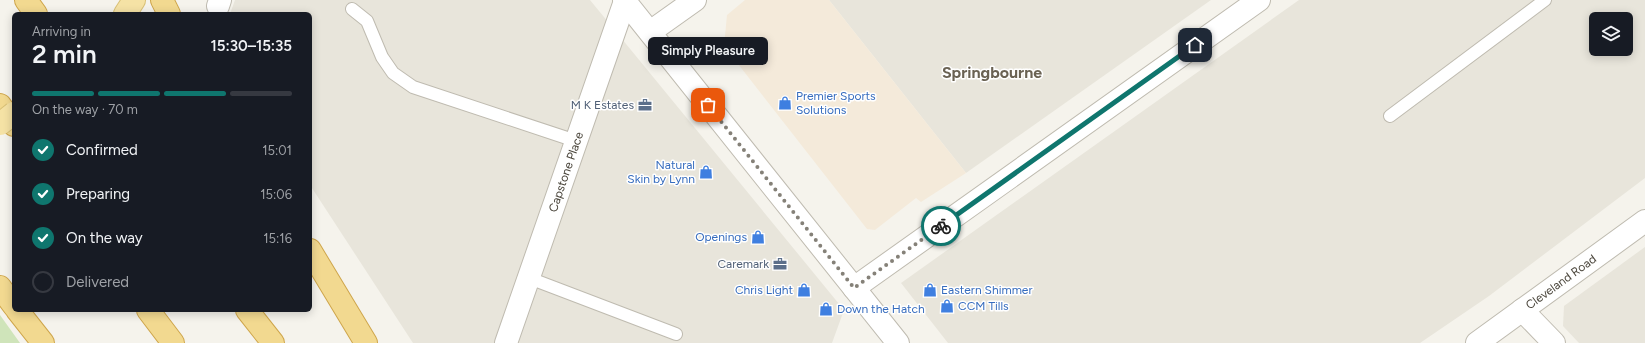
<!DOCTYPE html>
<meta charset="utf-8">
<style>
:root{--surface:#171b24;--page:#242831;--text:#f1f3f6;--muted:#9ea1a6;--line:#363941;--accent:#0f766e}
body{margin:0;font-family:Figtree,sans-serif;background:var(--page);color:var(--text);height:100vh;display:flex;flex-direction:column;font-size:15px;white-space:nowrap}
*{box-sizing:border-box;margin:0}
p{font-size:13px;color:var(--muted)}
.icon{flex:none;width:22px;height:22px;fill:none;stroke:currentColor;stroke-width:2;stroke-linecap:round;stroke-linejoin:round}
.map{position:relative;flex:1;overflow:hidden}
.details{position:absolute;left:12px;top:12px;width:300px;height:300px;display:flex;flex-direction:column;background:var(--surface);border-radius:6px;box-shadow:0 2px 10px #0003}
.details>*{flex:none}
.buttons{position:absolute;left:1589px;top:12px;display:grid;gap:8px}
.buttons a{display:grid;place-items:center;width:44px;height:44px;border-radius:6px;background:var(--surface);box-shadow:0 2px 10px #0003;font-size:20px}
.pin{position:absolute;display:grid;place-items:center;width:34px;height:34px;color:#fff;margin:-17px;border-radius:8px;box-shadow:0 2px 6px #0006}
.courier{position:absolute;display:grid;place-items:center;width:40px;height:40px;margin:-20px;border:3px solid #0f766e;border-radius:50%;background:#fff;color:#222;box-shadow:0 1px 5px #0007}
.bubble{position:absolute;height:28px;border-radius:6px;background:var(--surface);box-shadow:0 2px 10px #0003;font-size:13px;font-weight:600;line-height:28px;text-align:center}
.head em{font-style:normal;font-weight:600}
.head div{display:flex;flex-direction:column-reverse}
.head{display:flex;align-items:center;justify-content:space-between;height:68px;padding:0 20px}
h1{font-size:26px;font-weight:600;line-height:30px}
.bar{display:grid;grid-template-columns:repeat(4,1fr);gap:6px 4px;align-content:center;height:48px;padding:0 20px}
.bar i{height:5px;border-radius:3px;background:var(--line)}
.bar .active{background:var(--accent)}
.bar p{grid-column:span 4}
ol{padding:0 20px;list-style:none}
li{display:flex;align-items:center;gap:12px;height:44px}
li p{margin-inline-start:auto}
li .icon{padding:4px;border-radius:50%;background:var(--accent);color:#fff;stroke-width:4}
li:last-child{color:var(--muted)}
li i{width:22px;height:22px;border:2px solid var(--line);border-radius:50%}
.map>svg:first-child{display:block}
</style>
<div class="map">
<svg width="1645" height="343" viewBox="0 0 1645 343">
<rect width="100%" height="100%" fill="#f5f3ec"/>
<!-- residential -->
<g fill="#e8e5db" fill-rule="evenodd">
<polygon points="235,0 590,0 844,310 832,343 413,343 310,185 310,14 230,14"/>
<polygon points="829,0 1211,0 966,173"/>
<path d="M1299,0H1645V178L1489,296L1420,343H948L901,283ZM1596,19H1626V49H1596Z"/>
<polygon points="1645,247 1645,343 1579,343 1563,326 1564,306"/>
</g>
<!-- commercial -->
<polygon fill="#f4eada" points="745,0 829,0 966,173 921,202 916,198 875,230 867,229 724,46 727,15"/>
<!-- green -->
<polygon fill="#cfe4ba" points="0,315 20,343 0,343"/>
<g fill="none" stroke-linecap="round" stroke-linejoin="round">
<!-- service casing -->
<g stroke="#bfbbb0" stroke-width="14">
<g id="service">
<polyline points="352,9 367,21 382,57 393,73 413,87 576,141"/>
<polyline points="1390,116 1545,0"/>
<polyline points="529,278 676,334"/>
</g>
</g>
<!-- minor casing -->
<g stroke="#bfbbb0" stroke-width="24">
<g id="minor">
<polyline points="218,6 220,0"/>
<polyline points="650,32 695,0"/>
<polyline points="854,288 1259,0"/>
<polyline points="1522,310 1554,343"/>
<polyline points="506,343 625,1"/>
</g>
</g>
<!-- tertiary casing -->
<g stroke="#bfbbb0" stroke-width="24">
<g id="tertiary">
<polyline points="624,0 898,343"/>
<polyline points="1477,343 1645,221"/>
</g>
</g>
<!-- primary casing -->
<g stroke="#d9c176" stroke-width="24">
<polyline id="primary" points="125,14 134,0"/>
</g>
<!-- trunk casing -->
<g stroke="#cfa64c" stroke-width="24">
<g id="trunk">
<polyline points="26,0 36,14"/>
<polyline points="162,0 169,14"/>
<polyline points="0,105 14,125"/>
<polyline points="310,250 366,343"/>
<polyline points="0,287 14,306"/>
<polyline points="17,310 43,343"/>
<polyline points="148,310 173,343"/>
<polyline points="247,310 273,343"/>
</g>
</g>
<!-- service -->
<use href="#service" stroke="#fff" stroke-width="12"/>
<!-- minor -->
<use href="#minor" stroke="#fff" stroke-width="22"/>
<!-- tertiary -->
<use href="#tertiary" stroke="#fff" stroke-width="22"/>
<!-- primary -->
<use href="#primary" stroke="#f5e2a5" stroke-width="22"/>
<!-- trunk -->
<use href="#trunk" stroke="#f2d990" stroke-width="22"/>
<!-- primary-bridge casing -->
<g stroke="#d9c176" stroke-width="24" stroke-linecap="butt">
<polyline id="primary-bridge" points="0,124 14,113"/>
</g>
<!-- primary-bridge -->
<use href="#primary-bridge" stroke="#f5e2a5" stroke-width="22"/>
</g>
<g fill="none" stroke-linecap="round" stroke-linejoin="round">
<!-- done -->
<polyline stroke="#858178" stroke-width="4" stroke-dasharray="0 7.2" points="708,105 854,288 941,226"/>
<!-- route -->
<polyline stroke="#0f766e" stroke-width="5" points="941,226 1195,45"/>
</g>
<!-- icons -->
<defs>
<g id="shop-bare" transform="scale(1.08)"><path d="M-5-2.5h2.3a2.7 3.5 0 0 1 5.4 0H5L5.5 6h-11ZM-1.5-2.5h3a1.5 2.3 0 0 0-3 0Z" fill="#3f7fe0" stroke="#fff" stroke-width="2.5" paint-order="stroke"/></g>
<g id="office-bare" transform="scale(1.08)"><path d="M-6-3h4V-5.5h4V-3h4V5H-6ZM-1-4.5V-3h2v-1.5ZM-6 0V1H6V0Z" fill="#5c6f8a" stroke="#fff" stroke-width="2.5" paint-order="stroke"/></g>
</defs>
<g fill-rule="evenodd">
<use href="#shop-bare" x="785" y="103"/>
<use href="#office-bare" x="645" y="105"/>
<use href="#shop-bare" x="706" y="172"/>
<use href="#shop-bare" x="758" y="237"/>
<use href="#office-bare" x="780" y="264"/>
<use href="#shop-bare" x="804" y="290"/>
<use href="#shop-bare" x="930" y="290"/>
<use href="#shop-bare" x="947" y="306"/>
<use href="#shop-bare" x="826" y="309"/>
</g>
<g text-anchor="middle" stroke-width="3" stroke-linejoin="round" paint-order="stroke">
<!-- shop labels -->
<g font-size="12" fill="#366cbe" stroke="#fff" text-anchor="start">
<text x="796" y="100">Premier Sports<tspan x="796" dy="14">Solutions</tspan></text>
<text x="695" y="169" text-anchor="end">Natural<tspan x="695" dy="14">Skin by Lynn</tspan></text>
<text x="747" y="241" text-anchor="end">Openings</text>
<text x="793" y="294" text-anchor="end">Chris Light</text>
<text x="941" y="294">Eastern Shimmer</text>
<text x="958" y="310">CCM Tills</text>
<text x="837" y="313">Down the Hatch</text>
</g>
<!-- service labels -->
<g font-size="12" fill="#4e5e75" stroke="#fff" text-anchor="end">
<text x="634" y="109">M K Estates</text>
<text x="769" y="268">Caremark</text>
</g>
<!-- street labels -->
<g font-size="12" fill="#49443a" stroke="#fff">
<text transform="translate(566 172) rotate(-71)" y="4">Capstone Place</text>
<text transform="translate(1561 282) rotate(-36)" y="4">Cleveland Road</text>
</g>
<!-- district labels -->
<g font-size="16" font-weight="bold" fill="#6a6253" stroke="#fff">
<text x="992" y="78">Springbourne</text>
</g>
</g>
</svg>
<div class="buttons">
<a><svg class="icon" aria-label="layers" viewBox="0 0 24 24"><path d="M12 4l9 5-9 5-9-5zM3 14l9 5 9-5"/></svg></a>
</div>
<div class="pin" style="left:708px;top:105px;background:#ea580c"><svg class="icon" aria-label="bag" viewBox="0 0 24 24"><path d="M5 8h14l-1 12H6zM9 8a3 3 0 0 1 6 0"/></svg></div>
<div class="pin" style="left:1195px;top:45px;background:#1f2937"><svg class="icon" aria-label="home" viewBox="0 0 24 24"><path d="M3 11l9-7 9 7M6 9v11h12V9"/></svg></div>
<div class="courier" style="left:941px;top:226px"><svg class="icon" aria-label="bike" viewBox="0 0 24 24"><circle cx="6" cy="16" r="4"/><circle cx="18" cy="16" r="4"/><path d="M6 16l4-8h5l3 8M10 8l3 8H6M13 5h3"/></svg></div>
<div class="bubble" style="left:648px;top:37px;width:120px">Simply Pleasure</div>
<section class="details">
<div class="head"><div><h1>2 min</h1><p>Arriving in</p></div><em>15:30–15:35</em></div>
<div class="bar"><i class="active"></i><i class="active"></i><i class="active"></i><i></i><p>On the way · 70 m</p></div>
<ol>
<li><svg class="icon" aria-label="check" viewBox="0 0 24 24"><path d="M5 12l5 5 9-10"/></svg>Confirmed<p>15:01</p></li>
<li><svg class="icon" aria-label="check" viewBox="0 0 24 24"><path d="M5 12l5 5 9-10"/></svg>Preparing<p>15:06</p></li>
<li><svg class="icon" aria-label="check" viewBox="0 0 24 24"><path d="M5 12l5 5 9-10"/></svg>On the way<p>15:16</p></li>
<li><i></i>Delivered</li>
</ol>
</section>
</div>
